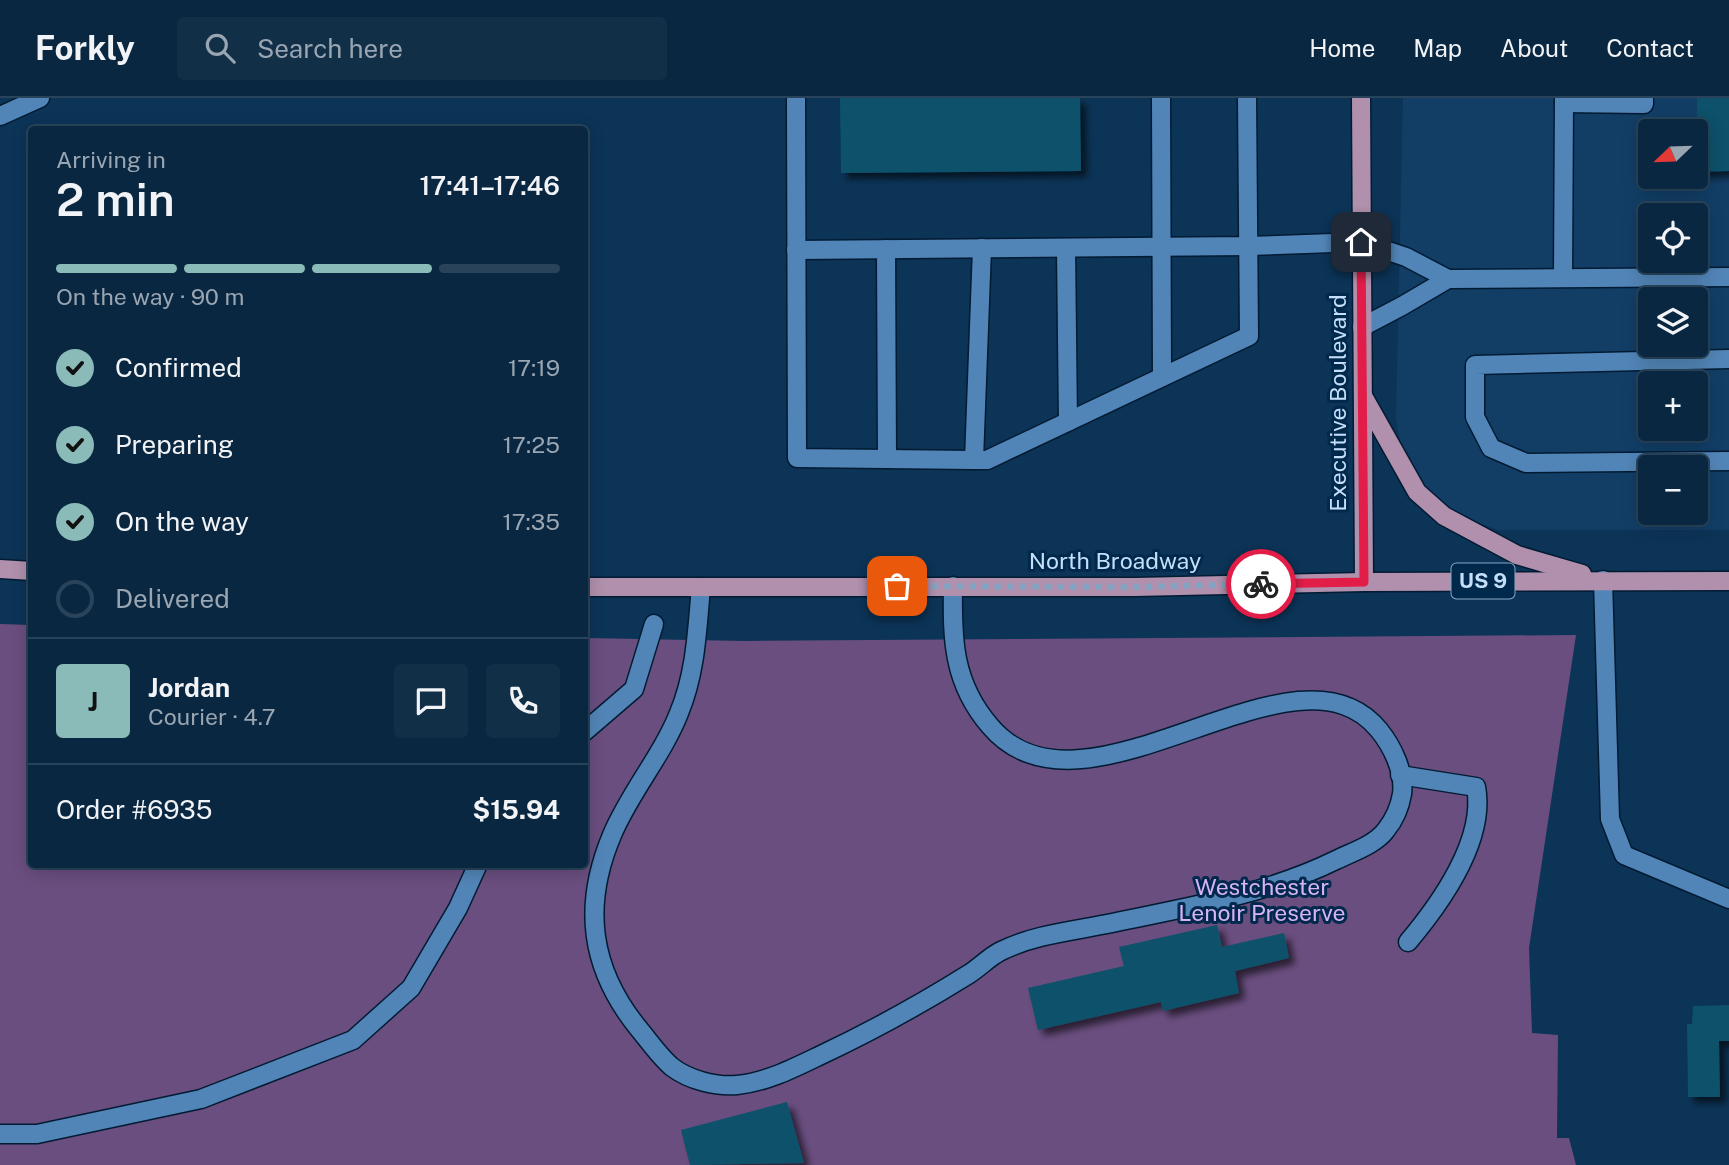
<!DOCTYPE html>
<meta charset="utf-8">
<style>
:root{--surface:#092741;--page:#122f48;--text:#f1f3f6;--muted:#99a5b1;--line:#29445a;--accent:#8bbbb9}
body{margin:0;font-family:"Public Sans",sans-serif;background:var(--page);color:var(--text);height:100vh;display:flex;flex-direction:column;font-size:26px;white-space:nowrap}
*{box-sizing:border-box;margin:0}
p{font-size:23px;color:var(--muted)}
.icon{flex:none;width:38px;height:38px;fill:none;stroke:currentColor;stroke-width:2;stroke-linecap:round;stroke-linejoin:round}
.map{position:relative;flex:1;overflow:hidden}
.side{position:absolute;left:28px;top:28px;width:560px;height:742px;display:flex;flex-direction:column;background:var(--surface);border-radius:7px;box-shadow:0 4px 18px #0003,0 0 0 2px var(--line)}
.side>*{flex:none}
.needle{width:46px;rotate:247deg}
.tools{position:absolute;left:1638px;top:21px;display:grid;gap:14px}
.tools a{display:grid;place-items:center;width:70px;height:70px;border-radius:7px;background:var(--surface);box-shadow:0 4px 18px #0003,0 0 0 2px var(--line);font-size:35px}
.pin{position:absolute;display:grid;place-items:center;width:60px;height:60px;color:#fff;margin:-30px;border-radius:14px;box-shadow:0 4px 10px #0006}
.courier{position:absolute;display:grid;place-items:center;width:70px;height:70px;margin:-35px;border:5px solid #e11d48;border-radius:50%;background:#fff;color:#222;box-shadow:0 2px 9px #0007}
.headline em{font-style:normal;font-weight:600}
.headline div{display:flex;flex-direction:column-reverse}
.headline{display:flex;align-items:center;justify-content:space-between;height:119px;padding:0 28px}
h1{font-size:46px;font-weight:600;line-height:52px}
.bar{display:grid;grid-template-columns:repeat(4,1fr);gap:10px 7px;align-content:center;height:84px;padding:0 28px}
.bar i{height:9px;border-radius:5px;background:var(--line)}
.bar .selected{background:var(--accent)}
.bar p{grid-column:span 4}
.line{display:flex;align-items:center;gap:18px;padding:0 28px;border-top:2px solid var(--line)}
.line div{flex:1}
.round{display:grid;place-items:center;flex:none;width:74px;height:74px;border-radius:7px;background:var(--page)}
ol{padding:0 28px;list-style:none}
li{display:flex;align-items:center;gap:21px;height:77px}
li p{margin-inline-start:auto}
li .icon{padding:7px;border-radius:50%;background:var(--accent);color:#111;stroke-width:4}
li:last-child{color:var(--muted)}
li i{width:38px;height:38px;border:4px solid var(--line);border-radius:50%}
header{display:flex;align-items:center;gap:42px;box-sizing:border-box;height:98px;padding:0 35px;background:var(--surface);border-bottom:2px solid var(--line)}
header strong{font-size:33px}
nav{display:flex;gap:38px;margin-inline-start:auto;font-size:24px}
.search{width:490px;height:63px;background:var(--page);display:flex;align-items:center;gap:18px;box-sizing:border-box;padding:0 24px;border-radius:7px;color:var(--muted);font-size:26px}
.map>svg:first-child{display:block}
</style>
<header>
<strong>Forkly</strong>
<div class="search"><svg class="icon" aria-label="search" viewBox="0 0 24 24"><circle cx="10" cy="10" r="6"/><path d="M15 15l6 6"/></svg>Search here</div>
<nav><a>Home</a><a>Map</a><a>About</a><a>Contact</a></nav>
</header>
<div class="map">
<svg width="1729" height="1067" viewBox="0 0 1729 1067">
<defs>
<filter id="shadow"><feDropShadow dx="6" dy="6" stdDeviation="3.5" flood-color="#0009"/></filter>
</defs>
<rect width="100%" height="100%" fill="#0c3457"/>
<!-- built -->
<path fill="#123e66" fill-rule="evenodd" d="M1403,0H1729V432H1498L1449,414L1422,387L1401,349L1396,321ZM1650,33H1696V79H1650ZM1650,117H1696V163H1650ZM1650,201H1696V247H1650ZM1650,285H1696V331H1650ZM1650,369H1696V415H1650Z"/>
<!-- green -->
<polygon fill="#6a4e7f" points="0,526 31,527 32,766 584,766 585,540 744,543 1576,537 1529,850 1532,935 1558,937 1557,1040 1569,1040 1576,1067 0,1067"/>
<!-- building -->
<g fill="#0c516b" filter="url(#shadow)">
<polygon points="840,0 1080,0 1081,73 841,75"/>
<polygon points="1697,0 1729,0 1729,73 1697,74"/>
<polygon points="1217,827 1222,849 1284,835 1289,860 1235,873 1239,895 1163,913 1161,904 1038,932 1028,890 1124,868 1119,849"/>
<polygon points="1729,907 1729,943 1719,943 1720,999 1688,999 1687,926 1692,926 1693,908"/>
<polygon points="787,1004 804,1065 690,1067 681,1032"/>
</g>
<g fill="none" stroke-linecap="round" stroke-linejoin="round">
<!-- minor casing -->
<g stroke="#021b33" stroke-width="21">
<g id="minor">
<polyline points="796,0 797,360 974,362 987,362 1249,238 1247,0"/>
<polyline points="1161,0 1162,279"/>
<polyline points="1564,5 1644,6 1644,0"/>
<polyline points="0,18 40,0"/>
<polyline points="1066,150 1068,324"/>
<polyline points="886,151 887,361"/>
<polyline points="796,152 1248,148 1361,144 1406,159 1448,181 1729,179"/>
<polyline points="1563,179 1564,0"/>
<polyline points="1362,229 1402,208 1448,181"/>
<polyline points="1729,261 1475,267 1475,319 1491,350 1526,365 1729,363"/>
<polyline points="974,362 982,150"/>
<polyline points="1603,482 1610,721 1624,757 1729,801"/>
<path d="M701,489C697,532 696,574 679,615C662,658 630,694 612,737C582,808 590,871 639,931C649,943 660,959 672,969C689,982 716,989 737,987C767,984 794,970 821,957C872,933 921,906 969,876C980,869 989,859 1001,853C1033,837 1072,833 1107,826C1183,810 1265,797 1336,762C1352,754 1375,747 1386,732C1394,722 1400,708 1402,696C1405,674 1392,648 1379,632C1295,528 1084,740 990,628C953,585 952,542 953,488"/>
<polyline points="584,634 634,591 654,526"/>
<path d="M1400,677L1476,689C1486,742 1440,806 1408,844"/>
<polyline points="0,1036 37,1036 201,1001 353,942 411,890 458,810 478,766"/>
</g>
</g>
<!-- major casing -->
<g stroke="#021b33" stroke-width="21">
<g id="major">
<polyline points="1361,0 1364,484"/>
<polyline points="1363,298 1417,394 1444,418 1517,457 1582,476"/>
<polyline points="0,471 32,473"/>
<polyline points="584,489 1135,489 1364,484 1729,483"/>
</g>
</g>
<!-- minor -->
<use href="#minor" stroke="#5285b7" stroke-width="18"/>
<!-- major -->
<use href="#major" stroke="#b090ac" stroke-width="18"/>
</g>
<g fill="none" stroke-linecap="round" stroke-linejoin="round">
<!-- done -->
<polyline stroke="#84a3c2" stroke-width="7" stroke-dasharray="0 12.6" points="897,488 1135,489 1261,486"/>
<!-- route -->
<polyline stroke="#e11d48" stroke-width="9" points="1261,486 1364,484 1361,144"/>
</g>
<g text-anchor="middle" stroke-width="6" stroke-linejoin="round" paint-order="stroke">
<!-- shield labels -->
<rect fill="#01294c" stroke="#8aa8c6" stroke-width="2" x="1451.5" y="465.5" width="63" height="35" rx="5"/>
<g font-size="21" font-weight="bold" fill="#c5dffb">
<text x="1483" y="490">US 9</text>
</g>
<!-- street labels -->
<g font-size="23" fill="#c5dffb" stroke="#01294c">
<text transform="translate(1338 305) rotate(-90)" y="8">Executive Boulevard</text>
<text x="1115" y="471">North Broadway</text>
</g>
<!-- park labels -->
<g font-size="23" fill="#d8b2f6" stroke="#01294c">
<text x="1262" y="797">Westchester<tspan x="1262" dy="26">Lenoir Preserve</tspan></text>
</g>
</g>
</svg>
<div class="tools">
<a><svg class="needle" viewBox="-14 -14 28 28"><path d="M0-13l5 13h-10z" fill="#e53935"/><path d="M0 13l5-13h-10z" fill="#99a5b1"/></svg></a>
<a><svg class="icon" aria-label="locate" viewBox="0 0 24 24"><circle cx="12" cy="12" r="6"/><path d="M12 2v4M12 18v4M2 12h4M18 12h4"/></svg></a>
<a><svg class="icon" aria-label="layers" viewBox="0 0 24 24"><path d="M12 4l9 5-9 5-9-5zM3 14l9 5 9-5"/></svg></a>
<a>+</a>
<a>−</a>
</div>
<div class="pin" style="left:897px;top:488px;background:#ea580c"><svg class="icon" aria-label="bag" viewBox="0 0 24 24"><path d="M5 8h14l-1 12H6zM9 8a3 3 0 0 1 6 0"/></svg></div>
<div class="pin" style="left:1361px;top:144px;background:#1f2937"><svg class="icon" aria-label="home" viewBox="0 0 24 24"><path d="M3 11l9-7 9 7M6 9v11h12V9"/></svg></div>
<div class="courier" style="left:1261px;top:486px"><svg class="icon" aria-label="bike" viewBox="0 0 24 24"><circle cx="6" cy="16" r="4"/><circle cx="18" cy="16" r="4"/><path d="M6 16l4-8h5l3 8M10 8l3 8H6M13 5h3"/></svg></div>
<section class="side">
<div class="headline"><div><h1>2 min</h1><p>Arriving in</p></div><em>17:41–17:46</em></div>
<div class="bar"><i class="selected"></i><i class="selected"></i><i class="selected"></i><i></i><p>On the way · 90 m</p></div>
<ol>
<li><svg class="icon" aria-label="check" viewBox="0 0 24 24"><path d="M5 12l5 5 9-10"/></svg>Confirmed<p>17:19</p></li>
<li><svg class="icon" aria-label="check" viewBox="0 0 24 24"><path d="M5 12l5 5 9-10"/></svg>Preparing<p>17:25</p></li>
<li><svg class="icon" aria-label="check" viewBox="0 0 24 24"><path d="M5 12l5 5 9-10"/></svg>On the way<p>17:35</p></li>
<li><i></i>Delivered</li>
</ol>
<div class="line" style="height:126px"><b class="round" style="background:var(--accent);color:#111">J</b><div><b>Jordan</b><p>Courier · 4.7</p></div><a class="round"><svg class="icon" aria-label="chat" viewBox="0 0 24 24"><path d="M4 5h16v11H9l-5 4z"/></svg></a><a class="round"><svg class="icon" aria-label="phone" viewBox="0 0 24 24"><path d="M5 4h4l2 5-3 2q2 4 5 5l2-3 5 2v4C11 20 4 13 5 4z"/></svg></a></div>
<div class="line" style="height:91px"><div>Order #6935</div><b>$15.94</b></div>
</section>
</div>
